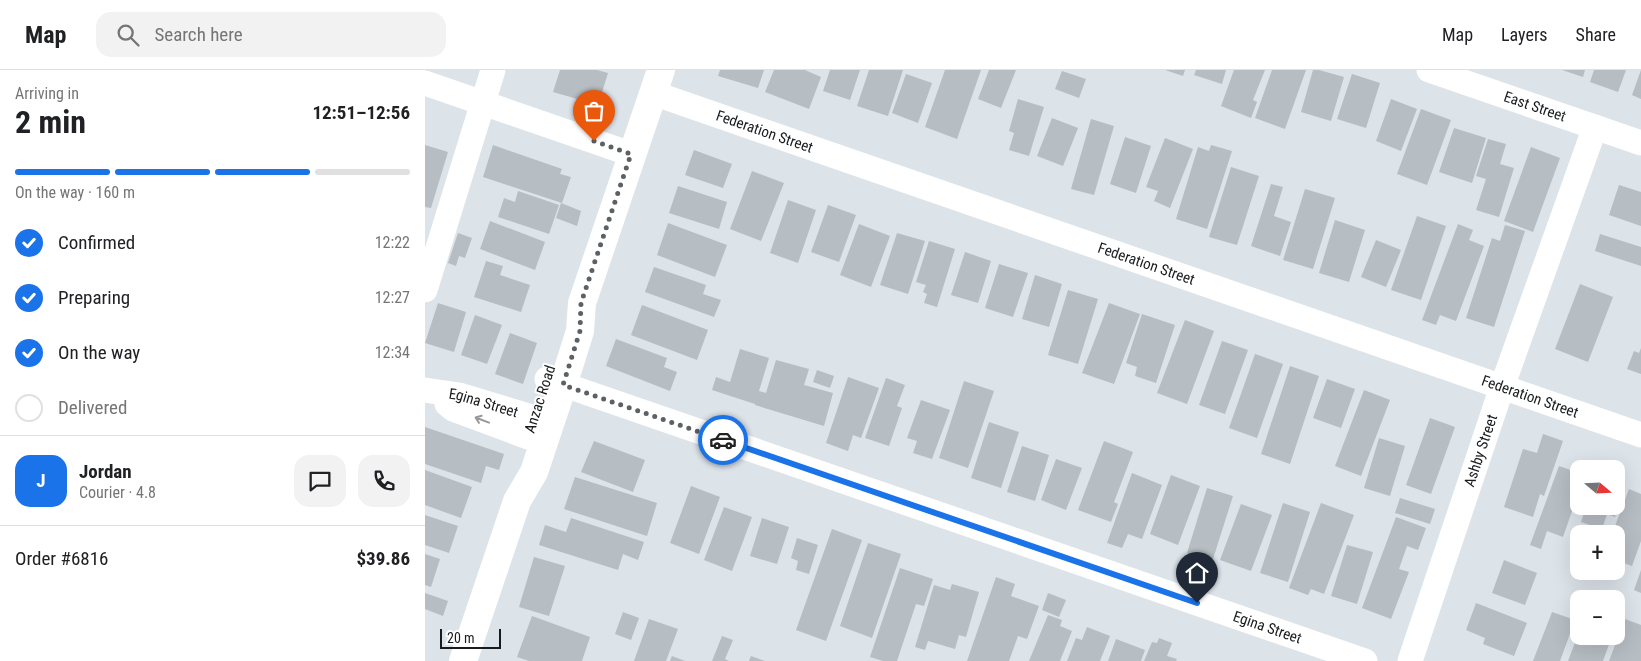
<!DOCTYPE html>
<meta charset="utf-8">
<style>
:root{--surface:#fff;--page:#f2f2f2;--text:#202124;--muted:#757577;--line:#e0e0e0;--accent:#1a73e8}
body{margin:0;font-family:"Roboto Condensed",sans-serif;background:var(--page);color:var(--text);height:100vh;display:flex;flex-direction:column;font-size:19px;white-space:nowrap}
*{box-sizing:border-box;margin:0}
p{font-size:16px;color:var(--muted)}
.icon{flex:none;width:28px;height:28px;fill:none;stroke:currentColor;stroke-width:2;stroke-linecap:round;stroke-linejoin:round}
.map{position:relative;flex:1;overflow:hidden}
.side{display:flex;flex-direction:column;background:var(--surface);width:425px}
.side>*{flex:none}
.needle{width:32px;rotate:109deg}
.buttons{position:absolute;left:1145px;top:390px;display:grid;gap:10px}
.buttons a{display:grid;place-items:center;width:55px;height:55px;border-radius:10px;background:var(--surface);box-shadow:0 5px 20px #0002;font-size:25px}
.scale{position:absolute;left:15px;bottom:12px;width:61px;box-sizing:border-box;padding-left:5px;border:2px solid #191b1d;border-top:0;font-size:14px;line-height:18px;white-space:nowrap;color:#191b1d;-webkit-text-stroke:4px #fff;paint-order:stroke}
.pin{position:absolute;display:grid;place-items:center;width:42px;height:42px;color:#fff;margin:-51px -21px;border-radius:50% 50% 50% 0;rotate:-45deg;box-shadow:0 0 5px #0007}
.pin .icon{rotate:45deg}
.courier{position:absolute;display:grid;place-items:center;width:50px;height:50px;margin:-25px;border:4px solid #1a73e8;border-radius:50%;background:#fff;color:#222;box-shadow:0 1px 6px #0007}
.head em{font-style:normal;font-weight:700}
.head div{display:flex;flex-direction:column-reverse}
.head{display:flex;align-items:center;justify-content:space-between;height:85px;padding:0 15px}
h1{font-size:32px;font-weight:700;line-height:38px}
.bar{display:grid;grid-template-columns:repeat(4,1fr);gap:8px 5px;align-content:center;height:60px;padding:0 15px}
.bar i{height:6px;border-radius:4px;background:var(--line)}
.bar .active{background:var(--accent)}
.bar p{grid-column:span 4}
.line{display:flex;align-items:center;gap:12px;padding:0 15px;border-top:1px solid var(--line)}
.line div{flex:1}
.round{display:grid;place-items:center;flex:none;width:52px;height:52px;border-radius:15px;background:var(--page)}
ol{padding:0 15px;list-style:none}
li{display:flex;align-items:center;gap:15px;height:55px}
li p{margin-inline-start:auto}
li .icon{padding:5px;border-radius:50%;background:var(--accent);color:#fff;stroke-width:4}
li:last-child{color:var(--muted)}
li i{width:28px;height:28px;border:2px solid var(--line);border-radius:50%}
header{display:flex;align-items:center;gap:30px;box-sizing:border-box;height:70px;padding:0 25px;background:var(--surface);border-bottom:1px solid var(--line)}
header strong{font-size:24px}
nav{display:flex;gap:28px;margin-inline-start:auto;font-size:18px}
.search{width:350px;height:45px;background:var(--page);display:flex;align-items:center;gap:12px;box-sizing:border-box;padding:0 18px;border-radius:15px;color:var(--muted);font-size:19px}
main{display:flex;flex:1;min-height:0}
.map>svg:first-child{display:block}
</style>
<header>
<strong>Map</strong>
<div class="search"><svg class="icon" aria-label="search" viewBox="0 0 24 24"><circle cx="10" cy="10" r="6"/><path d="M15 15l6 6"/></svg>Search here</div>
<nav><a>Map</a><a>Layers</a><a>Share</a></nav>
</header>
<main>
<section class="side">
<div class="head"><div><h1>2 min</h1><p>Arriving in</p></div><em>12:51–12:56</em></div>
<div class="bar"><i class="active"></i><i class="active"></i><i class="active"></i><i></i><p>On the way · 160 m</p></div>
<ol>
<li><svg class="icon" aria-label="check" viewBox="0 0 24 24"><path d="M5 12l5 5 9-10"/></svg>Confirmed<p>12:22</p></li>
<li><svg class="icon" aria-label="check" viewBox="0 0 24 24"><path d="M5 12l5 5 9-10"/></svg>Preparing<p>12:27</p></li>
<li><svg class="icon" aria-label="check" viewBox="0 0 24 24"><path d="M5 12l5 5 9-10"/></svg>On the way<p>12:34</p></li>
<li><i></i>Delivered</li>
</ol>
<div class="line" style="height:90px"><b class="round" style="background:var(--accent);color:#fff">J</b><div><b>Jordan</b><p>Courier · 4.8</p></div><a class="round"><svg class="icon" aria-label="chat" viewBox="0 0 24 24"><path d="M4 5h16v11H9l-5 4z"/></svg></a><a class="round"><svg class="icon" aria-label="phone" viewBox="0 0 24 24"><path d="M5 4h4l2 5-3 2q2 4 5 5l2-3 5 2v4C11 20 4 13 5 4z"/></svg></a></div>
<div class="line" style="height:65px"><div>Order #6816</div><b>$39.86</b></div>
</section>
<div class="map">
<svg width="1216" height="591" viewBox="0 0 1216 591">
<rect width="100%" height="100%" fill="#dce3e9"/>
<!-- building -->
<g fill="#b6bdc3">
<polygon points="135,0 172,0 183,3 173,35 128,22"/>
<polygon points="295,0 339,0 333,18 293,6"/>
<polygon points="349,0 380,0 396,7 384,39 340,22"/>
<polygon points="405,0 435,0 425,30 398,21"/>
<polygon points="444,0 478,0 463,46 432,36"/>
<polygon points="520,0 556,0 532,69 500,57"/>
<polygon points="564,0 591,0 576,38 553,29"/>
<polygon points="740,0 760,0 758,6"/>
<polygon points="771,0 801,0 797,14 769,5"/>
<polygon points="809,0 840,0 828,30 832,32 826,48 796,36"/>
<polygon points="847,0 881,0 860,59 830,48"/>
<polygon points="888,0 894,0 919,7 906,51 876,42"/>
<polygon points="1137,0 1160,0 1158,7"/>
<polygon points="1169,0 1201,0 1193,22 1165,12"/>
<polygon points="1216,0 1216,29 1207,25"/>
<polygon points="637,1 661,9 654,28 630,19"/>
<polygon points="481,4 507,13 493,53 467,43"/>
<polygon points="927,4 955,13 941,58 912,49"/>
<polygon points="593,29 619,37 604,86 584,80 589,63 584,61"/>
<polygon points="966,29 992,39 976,81 951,71"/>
<polygon points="996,39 1026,50 1002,115 972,104"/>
<polygon points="627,48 653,58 638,96 612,86"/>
<polygon points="666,49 689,56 669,125 646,119"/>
<polygon points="1029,58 1061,68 1047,113 1014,102"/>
<polygon points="700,67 726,76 711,123 685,114"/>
<polygon points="740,68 768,79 745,138 729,131 733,121 721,117"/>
<polygon points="1063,69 1081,74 1075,94 1089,98 1074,147 1051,140 1061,109 1051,106"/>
<polygon points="0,75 23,82 6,138 0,137"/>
<polygon points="68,75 137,99 135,104 146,107 137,133 58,107"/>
<polygon points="786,75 807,81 782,159 751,149 773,77 784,81"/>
<polygon points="1106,77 1135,88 1108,162 1079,151"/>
<polygon points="269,80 307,94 298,118 260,105"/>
<polygon points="806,97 834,106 812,175 784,167"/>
<polygon points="327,101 359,113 336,171 305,159"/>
<polygon points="846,114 858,117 849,146 866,152 855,186 826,176"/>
<polygon points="1194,115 1216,122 1216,156 1184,145"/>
<polygon points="253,116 302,132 294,159 244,143"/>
<polygon points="880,119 910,128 888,199 858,190"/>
<polygon points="93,121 134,135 124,164 73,147 79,128 90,132"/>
<polygon points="363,130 391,140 373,193 345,183"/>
<polygon points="136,133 156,141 152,156 131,148"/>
<polygon points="403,135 431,145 414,192 386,182"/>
<polygon points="992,146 1021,156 996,230 966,220"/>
<polygon points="910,150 940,160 924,212 894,203"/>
<polygon points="65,151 120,172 110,200 55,179"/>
<polygon points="243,153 302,175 290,207 232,185"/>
<polygon points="434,154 465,166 446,217 415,205"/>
<polygon points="1033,154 1048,160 1044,170 1059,176 1031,251 1015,245 1011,255 997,250"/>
<polygon points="1080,155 1100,161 1069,257 1041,248 1067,168 1075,171"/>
<polygon points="33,163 47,168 40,188 34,186 31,196 23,193"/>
<polygon points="472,163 500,171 483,224 455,215"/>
<polygon points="1175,164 1216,177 1216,196 1170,181"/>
<polygon points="951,170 976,180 961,217 936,207"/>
<polygon points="504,171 530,179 512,237 499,233 502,224 498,222 501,215 491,212"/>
<polygon points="540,182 566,191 553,233 526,225"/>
<polygon points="61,191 78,196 75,205 105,215 96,242 49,227"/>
<polygon points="574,194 603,203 588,247 560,238"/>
<polygon points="229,197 281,215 278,224 296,230 289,247 220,222"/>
<polygon points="610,205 637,214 624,257 597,249"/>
<polygon points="1155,214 1188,227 1163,292 1130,279"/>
<polygon points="643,220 673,229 653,294 623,285"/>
<polygon points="13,233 41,242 29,282 0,273"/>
<polygon points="684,233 715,244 689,314 657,303"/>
<polygon points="217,235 283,260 272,290 206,265"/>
<polygon points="717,244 750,255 731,313 710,306 712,297 701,293"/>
<polygon points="50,245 77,255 62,294 36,285"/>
<polygon points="760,250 789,261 762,334 732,323"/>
<polygon points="85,263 112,273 98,314 70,304"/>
<polygon points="191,269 242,288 239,297 252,302 245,321 181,296"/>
<polygon points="797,271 823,280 800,344 774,335"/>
<polygon points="1216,278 1216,304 1202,299 1209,281 1214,283"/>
<polygon points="315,279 344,288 334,321 341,323 351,290 384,299 379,315 408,323 399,356 330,335 330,334 287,320 291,307 305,312"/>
<polygon points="830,284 858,294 832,368 804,358"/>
<polygon points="865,296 894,306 865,394 836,384"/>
<polygon points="392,300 409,306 405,318 388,312"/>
<polygon points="423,307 454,318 436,368 428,365 423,381 401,373"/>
<polygon points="461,308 480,315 472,336 477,338 464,376 440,368"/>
<polygon points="902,309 930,319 916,358 888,348"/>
<polygon points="539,311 569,321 543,398 514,388"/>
<polygon points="939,320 965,330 936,406 910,396"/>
<polygon points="496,330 525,340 507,389 488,383 492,371 482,368"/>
<polygon points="1005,348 1030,357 1006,424 981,415"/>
<polygon points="564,352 594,362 576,418 546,408"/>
<polygon points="0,357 79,384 74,400 61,396 56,413 0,394"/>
<polygon points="1118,364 1138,371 1119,426 1115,424 1108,447 1079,437 1098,379 1112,383"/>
<polygon points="954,368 980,376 965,426 939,418"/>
<polygon points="169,371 220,390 208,422 156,402"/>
<polygon points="679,371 708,382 689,432 693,434 686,452 653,440"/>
<polygon points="597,376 624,385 610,431 582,422"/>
<polygon points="631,389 657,398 641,440 616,430"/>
<polygon points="1134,396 1154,403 1154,421 1138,467 1122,461 1116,479 1105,475"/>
<polygon points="0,400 47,417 36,448 0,435"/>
<polygon points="707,403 737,415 717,469 703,464 697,478 682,473"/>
<polygon points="746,405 775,416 753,475 725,464"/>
<polygon points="150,407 232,433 222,466 139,439"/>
<polygon points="1191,411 1200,414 1190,447 1182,444 1177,459 1156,452 1161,436 1191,436"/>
<polygon points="266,416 295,427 274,484 245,473"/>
<polygon points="782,418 808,426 788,489 762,483"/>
<polygon points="1204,419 1216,424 1216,471 1207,496 1191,490 1191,464 1187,464"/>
<polygon points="975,428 1010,439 1005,454 970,443"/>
<polygon points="858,433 885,442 863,512 835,503"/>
<polygon points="896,433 929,445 899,524 886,519 883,525 864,518"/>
<polygon points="816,434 847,445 826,501 795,490"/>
<polygon points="299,437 327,447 307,501 279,490"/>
<polygon points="0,445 33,456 24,483 0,475"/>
<polygon points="971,447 1001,458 993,480 982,476 974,499 984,502 966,549 937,538"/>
<polygon points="146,448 219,472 213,490 198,484 193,500 114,475 120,455 141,462"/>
<polygon points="337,448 364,457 352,494 325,486"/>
<polygon points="407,459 437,470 401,571 371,560"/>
<polygon points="372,468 393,475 384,504 371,500 373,491 366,488"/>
<polygon points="443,473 476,484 447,568 415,556"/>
<polygon points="922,475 948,482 932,534 906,526"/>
<polygon points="0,484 15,489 6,517 0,515"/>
<polygon points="109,487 140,496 124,546 94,537"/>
<polygon points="1079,490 1112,503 1100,535 1067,523"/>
<polygon points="475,498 508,509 499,536 491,534 472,591 458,591 445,587"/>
<polygon points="1216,500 1216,523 1209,520"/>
<polygon points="571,507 590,514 586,526 614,536 602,569 593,566 584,591 542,591"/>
<polygon points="527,514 554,522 541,567 534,565 530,579 503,571 500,580 490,577 509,515 525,520"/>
<polygon points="0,523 23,531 18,546 0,539"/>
<polygon points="623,523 641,530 634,547 617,540"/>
<polygon points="1051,533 1102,553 1089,586 1058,574 1060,568 1041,560"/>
<polygon points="198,542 214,548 206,570 190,564"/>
<polygon points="1127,542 1150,550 1135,591 1108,591"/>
<polygon points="623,545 637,550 635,556 647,561 635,591 604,591"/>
<polygon points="107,546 165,567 157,591 104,591 92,587"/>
<polygon points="224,549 253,559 241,591 209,591"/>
<polygon points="1200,549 1216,555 1216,591 1184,591"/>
<polygon points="662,557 685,566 675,591 642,591 651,568 657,570"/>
<polygon points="1154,562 1154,566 1187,566 1178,591 1143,591"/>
<polygon points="297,566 308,570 300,589 304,591 287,591"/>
<polygon points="734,568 747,573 742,586 752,589 751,591 719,591 727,572 732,573"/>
<polygon points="691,569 720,580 716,591 683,591"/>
<polygon points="247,586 260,591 245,591"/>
<polygon points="326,586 340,591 324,591"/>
</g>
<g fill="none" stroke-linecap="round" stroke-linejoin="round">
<!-- minor -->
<g stroke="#fff" stroke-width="25">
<path id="s1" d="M1004,0L1216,73"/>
<polyline points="0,13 206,84"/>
<path id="s2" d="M228,23L1216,365"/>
<polyline points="0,220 68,0"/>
<path id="s3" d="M122,309L940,591"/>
<path id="s4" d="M0,320L34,325L110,348"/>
<polyline points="22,334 28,339 103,367"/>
<path id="s5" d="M985,591L1077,317L1170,57"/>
</g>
<!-- major -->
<polyline stroke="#fff" stroke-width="28" points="38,591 92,431 109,402 138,315 155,261 157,233 236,0"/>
</g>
<!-- one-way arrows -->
<defs><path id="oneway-shaft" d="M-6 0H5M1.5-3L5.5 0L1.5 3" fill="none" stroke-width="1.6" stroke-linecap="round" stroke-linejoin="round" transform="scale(1.25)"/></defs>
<use stroke="#989899" href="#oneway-shaft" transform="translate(57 350) rotate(-159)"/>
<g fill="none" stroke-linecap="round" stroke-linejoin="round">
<!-- done -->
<polyline stroke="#5d6164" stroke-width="5" stroke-dasharray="0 9" points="169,71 206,84 156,233 155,261 138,315 298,370"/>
<!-- route -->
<polyline stroke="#1a73e8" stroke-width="6" points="298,370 772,533"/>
</g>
<g text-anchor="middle" stroke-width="4" stroke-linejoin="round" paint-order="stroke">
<!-- street labels -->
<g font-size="15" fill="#191b1d" stroke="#fff">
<text dy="5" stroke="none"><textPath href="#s1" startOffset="112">East Street</textPath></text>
<text dy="5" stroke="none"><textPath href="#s2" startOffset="118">Federation Street</textPath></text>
<text dy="5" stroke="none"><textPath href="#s2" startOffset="522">Federation Street</textPath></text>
<text dy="5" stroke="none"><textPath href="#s2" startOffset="928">Federation Street</textPath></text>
<text transform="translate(115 329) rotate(-72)" y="5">Anzac Road</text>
<text dy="5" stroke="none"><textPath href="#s4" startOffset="60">Egina Street</textPath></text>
<text dy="5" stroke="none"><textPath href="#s5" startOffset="222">Ashby Street</textPath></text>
<text dy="5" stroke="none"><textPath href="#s3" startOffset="762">Egina Street</textPath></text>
</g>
</g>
</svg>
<div class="buttons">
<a><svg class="needle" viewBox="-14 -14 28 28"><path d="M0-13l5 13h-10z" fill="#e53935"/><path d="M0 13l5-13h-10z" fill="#757577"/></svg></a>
<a>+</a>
<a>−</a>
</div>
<div class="scale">20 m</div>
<div class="pin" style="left:169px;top:71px;background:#ea580c"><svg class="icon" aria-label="bag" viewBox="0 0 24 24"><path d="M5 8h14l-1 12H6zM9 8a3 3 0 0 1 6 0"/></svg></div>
<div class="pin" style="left:772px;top:533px;background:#1f2937"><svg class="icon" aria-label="home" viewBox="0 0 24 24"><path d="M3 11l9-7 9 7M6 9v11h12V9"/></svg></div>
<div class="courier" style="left:298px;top:370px"><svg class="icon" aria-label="car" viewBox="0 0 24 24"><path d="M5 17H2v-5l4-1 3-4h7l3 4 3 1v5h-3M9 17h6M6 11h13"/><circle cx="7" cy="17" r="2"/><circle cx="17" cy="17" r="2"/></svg></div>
</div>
</main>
